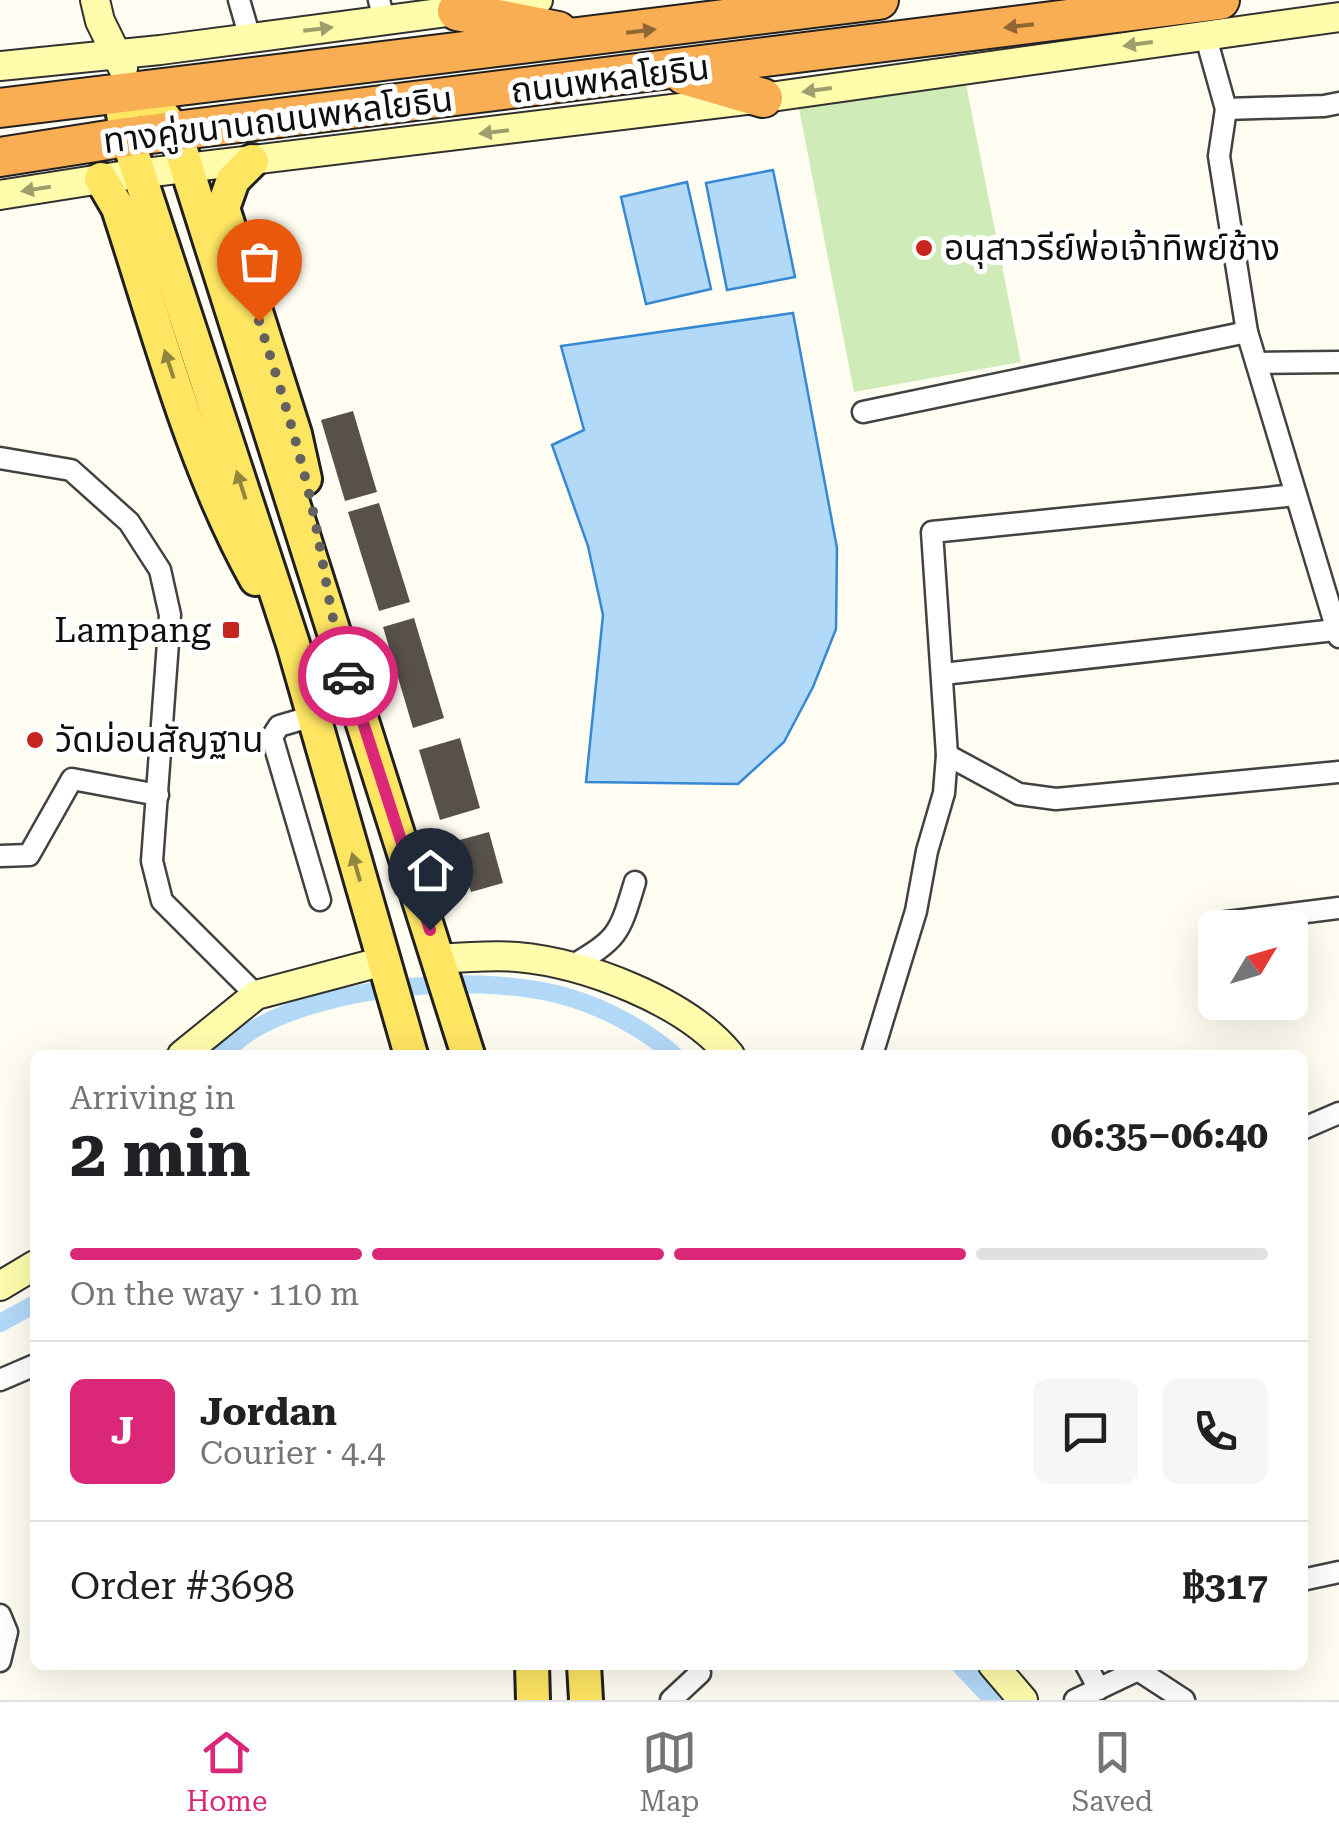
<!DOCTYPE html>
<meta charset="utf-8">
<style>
:root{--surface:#fff;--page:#f6f6f6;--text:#202124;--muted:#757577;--line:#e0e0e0;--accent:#db2777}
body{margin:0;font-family:"Roboto Serif","Noto Sans Thai",serif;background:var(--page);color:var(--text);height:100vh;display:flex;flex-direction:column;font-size:38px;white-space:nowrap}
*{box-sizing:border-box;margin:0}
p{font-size:32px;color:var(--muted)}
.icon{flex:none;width:55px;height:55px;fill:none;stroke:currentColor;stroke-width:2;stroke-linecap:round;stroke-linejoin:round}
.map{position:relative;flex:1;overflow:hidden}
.sheet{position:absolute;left:30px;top:1050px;width:1278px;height:620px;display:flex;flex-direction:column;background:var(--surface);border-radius:15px;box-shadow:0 10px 40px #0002}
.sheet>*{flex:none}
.needle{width:65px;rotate:52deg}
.tools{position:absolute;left:1198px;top:910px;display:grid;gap:20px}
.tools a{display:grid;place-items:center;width:110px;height:110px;border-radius:15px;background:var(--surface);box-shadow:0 10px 40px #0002;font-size:50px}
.pin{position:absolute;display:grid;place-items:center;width:85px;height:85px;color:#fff;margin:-102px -42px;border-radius:50% 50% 50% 0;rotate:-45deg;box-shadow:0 0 10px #0007}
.pin .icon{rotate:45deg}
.courier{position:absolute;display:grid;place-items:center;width:100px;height:100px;margin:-50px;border:8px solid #db2777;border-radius:50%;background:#fff;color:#222;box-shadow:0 2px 12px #0007}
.summary em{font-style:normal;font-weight:700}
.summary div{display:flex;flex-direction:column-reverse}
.summary{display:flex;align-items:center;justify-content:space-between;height:170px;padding:0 40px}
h1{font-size:65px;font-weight:700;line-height:75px}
.bar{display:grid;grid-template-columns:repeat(4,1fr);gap:15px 10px;align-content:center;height:120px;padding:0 40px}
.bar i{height:12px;border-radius:8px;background:var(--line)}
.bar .on{background:var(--accent)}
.bar p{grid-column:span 4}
.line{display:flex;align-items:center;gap:25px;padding:0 40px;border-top:2px solid var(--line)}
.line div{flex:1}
.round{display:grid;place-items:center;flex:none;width:105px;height:105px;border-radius:15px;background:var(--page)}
.dock{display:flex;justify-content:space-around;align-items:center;height:140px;border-top:2px solid var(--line);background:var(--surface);font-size:28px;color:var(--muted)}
.dock a{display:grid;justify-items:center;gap:5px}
.dock .on{color:var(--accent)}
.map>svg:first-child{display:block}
</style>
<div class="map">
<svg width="1339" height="1700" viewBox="0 0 1339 1700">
<rect width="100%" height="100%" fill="#fffdf1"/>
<!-- green -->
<polygon fill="#cfecb8" points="963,69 1021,362 854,392 796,93"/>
<!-- water -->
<g fill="#b3d9f9" stroke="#3688d3" stroke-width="2.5">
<polygon points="773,170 795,277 727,290 706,183"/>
<polygon points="687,182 711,289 646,304 621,197"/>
<polygon points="793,313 837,548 836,629 813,687 784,742 738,784 586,782 603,615 588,546 552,445 584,430 561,346"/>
</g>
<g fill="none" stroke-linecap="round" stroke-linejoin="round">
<!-- canal -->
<g stroke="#b3d9f9" stroke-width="18">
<path d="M221,1055C230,1047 240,1038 251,1031C327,984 490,971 574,999C609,1010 647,1031 674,1055"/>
<polyline points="0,1323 35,1304"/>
<polyline points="960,1665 993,1700"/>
</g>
</g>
<!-- building -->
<g fill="#58514b">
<polygon points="353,411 377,492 345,501 321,420"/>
<polygon points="379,503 410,602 379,611 348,512"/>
<polygon points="414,618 444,718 413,728 383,627"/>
<polygon points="460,738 480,808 440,820 419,750"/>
<polygon points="489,832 503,883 471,892 456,841"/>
</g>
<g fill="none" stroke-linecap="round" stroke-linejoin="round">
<!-- street casing -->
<g stroke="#424242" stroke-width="25">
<g id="street">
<polyline points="239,0 250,38"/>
<polyline points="379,0 384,20"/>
<polyline points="1205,34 1226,109 1324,106 1339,103"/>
<polyline points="1226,109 1219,156 1247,332 1339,637"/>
<polyline points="1257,363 1339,362"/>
<polyline points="863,412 1247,332"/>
<polyline points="0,458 71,470 129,522 160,570 170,615 152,861 162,901 256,995"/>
<polyline points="943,674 1335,630"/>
<polyline points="313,716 279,726 272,737 320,900"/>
<polyline points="947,755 1019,794 1056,799 1339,772"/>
<polyline points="0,856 29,855 72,779 158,795"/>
<polyline points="1219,923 1339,908"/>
<path d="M570,967C619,938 619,935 635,882"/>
<polyline points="872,1055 916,911 927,851 944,793 947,755 932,532 1296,495"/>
<polyline points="1302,1129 1339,1113"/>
<polyline points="0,1380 35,1365"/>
<polyline points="1302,1580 1339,1572"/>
<polyline points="0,1615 7,1632 0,1661"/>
<polyline points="1086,1665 1099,1689"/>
<polyline points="1138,1670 1184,1700"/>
<polyline points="671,1700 700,1673"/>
<polyline points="1075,1700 1138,1670 1137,1665"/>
</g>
</g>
<!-- secondary casing -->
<g stroke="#313131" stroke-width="32">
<g id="secondary">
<polyline points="95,0 100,21 123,68"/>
<polyline points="0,66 160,50 538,0"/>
<polyline points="0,195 120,176 763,98 1339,17"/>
<path d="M440,959C466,957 492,955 517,957C585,963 686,1001 730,1055"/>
<polyline points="182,1055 256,995 384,961"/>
<polyline points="0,1286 35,1265"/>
<polyline points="993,1665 1023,1700"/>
</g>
</g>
<!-- primary casing -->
<g stroke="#202020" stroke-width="38">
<g id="primary">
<polyline points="252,161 233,180 223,208 295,434 305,479"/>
<path d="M101,179L118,208C159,333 192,464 256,579"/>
<polyline points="411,1055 293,644 127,137 123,114 133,93 156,107 175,131 468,1055"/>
<polyline points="532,1665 533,1700"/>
<polyline points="584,1665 586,1700"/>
</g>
</g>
<!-- highway casing -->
<g stroke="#202020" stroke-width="42">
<g id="highway">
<polyline points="457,11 558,31"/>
<polyline points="684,75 763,98"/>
<polyline points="0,108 879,0"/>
<polyline points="0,157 127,137 1220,0"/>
</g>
</g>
<!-- street -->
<use href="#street" stroke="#fff" stroke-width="20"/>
<!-- secondary -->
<use href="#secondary" stroke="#fffdac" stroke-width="28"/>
<!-- primary -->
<use href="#primary" stroke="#fee562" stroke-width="32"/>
<!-- highway -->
<use href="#highway" stroke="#faae53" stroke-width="38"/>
</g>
<!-- one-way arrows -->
<defs><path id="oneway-solid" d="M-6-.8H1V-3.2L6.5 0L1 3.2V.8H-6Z" transform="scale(2.5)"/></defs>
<g fill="#906634">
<use href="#oneway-solid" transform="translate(1019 26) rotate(173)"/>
<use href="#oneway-solid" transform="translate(641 31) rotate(-7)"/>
</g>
<g fill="#9f9e6d">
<use href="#oneway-solid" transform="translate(318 29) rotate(-7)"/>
<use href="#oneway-solid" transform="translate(1138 44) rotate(172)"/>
<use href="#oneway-solid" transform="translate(817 90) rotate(172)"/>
<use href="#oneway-solid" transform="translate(494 132) rotate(173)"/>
<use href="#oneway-solid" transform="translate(36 189) rotate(171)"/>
</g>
<g fill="#92853d">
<use href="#oneway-solid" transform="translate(169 364) rotate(-108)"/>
<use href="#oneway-solid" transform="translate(241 485) rotate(-108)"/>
<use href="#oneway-solid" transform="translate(356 867) rotate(-106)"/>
</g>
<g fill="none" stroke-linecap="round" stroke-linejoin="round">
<!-- done -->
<path stroke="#63625e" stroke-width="10" stroke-dasharray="0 18" d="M259,321C280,386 300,450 314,516C325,570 331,624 348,676"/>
<!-- route -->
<polyline stroke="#db2777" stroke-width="12" points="348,676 430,930"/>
</g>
<!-- markers -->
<g fill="#c62620" stroke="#fff" stroke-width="4">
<circle cx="924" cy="248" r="10"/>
<rect x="221" y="620" width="20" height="20" rx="5"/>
<circle cx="35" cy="740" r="10"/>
</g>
<g text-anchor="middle" stroke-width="10" stroke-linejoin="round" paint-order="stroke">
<!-- street labels -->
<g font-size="35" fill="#0f0f0f" stroke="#fff">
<text transform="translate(610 79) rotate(-7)" y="12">ถนนพหลโยธิน</text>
<text transform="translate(278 120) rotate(-7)" y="12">ทางคู่ขนานถนนพหลโยธิน</text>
</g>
<!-- poi labels -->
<g font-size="35" fill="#0f0f0f" stroke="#fff" text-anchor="start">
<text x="944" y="260">อนุสาวรีย์พ่อเจ้าทิพย์ช้าง</text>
<text x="211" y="642" text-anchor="end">Lampang</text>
<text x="55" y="752">วัดม่อนสัญฐาน</text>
</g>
</g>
</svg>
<div class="tools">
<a><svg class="needle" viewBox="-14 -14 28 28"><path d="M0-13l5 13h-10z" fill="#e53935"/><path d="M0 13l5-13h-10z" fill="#757577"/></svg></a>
</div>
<div class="pin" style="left:259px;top:321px;background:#ea580c"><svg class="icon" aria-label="bag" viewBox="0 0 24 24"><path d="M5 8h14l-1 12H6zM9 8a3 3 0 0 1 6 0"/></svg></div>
<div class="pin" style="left:430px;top:930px;background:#1f2937"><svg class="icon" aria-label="home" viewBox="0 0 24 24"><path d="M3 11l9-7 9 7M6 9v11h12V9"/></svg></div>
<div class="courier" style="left:348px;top:676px"><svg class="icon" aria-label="car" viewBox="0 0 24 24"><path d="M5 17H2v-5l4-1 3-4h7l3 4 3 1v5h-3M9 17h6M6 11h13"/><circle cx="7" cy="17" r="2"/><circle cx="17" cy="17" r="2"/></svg></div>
<section class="sheet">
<div class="summary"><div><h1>2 min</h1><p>Arriving in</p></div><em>06:35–06:40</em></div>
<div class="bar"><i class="on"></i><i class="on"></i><i class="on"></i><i></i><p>On the way · 110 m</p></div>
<div class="line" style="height:180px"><b class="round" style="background:var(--accent);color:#fff">J</b><div><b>Jordan</b><p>Courier · 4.4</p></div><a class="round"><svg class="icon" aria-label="chat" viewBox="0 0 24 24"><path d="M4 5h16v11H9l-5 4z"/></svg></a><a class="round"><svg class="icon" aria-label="phone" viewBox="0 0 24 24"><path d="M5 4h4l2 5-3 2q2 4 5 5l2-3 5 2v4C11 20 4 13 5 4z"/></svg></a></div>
<div class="line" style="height:130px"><div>Order #3698</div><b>฿317</b></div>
</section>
</div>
<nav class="dock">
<a class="on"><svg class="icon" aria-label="home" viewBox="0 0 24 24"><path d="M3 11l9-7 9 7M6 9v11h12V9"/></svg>Home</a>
<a><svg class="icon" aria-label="map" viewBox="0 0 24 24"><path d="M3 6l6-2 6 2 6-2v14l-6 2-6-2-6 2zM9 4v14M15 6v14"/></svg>Map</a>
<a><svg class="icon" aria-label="saved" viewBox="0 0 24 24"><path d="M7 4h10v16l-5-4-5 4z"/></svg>Saved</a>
</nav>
